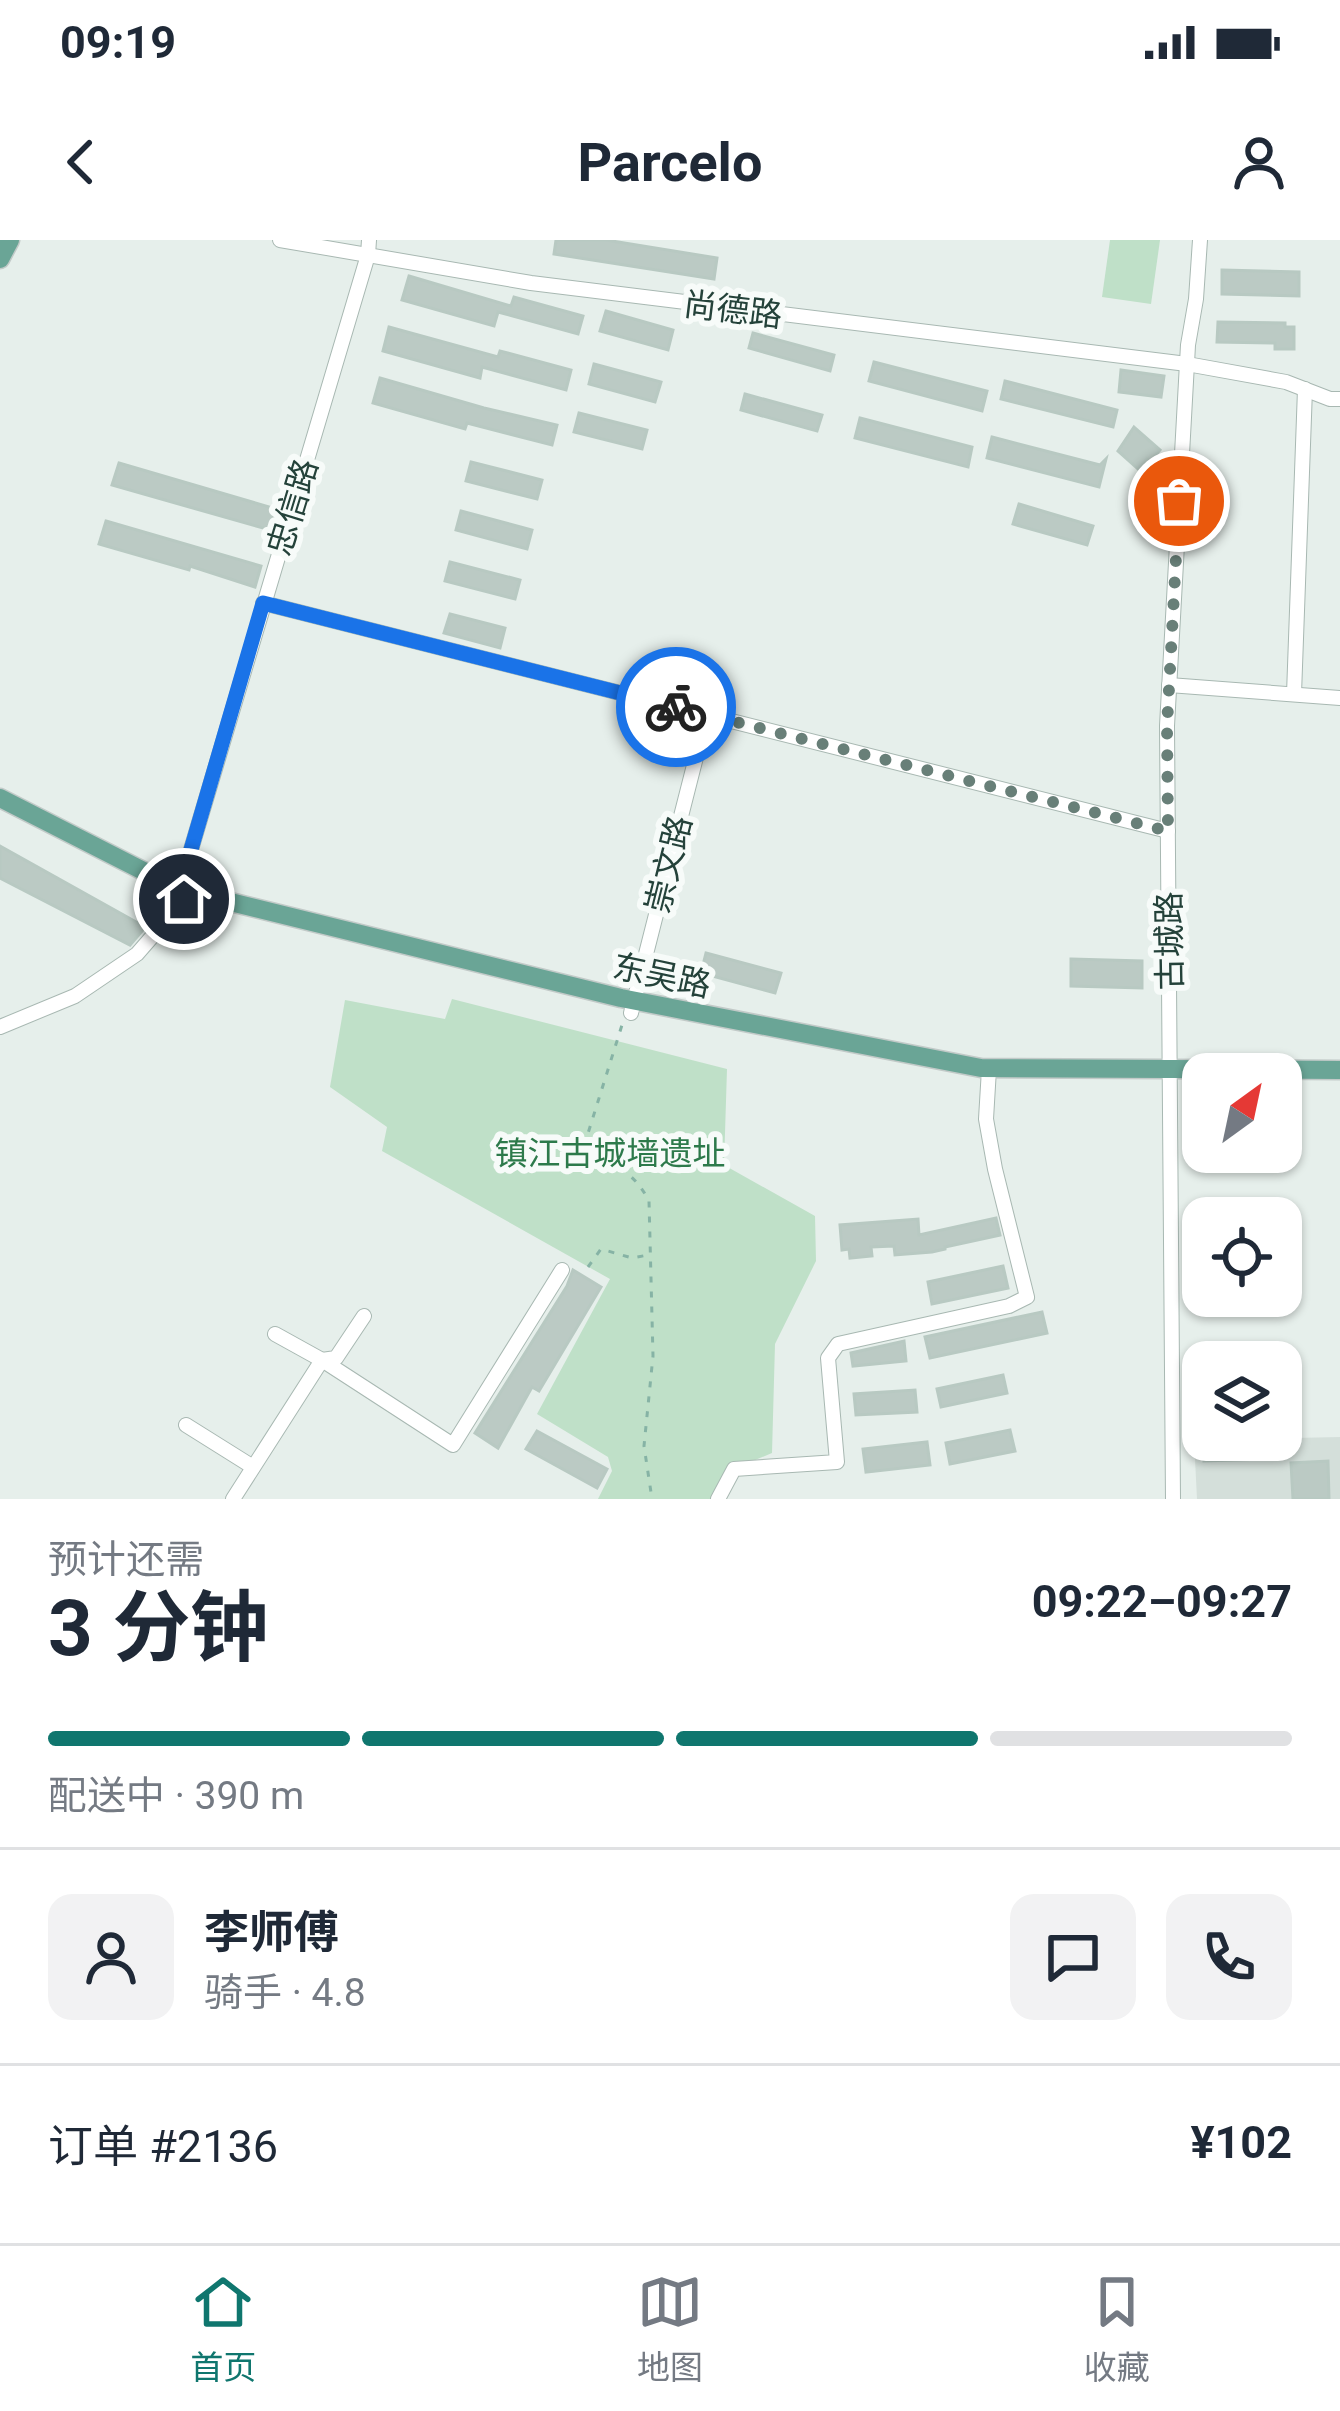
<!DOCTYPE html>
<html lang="zh">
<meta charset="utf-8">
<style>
:root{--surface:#fff;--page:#f2f2f3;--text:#1f2937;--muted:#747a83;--line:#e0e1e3;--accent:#0f766e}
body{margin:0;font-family:Roboto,"Noto Sans SC",sans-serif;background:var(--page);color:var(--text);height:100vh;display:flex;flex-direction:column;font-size:45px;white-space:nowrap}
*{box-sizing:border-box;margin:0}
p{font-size:39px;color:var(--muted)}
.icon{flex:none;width:66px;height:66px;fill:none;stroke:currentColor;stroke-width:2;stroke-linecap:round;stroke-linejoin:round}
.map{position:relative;height:1259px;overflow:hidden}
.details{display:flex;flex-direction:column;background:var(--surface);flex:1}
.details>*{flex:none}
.needle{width:78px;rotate:33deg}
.tools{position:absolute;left:1182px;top:813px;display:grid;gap:24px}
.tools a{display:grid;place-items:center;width:120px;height:120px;border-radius:24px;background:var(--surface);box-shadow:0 3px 9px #0004;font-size:60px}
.pin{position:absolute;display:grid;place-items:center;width:102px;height:102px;color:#fff;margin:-51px;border:6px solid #fff;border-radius:50%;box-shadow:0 3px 12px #0007}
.courier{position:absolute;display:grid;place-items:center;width:120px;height:120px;margin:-60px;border:9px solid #1a73e8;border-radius:50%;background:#fff;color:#222;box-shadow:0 3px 15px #0007}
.summary em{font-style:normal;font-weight:700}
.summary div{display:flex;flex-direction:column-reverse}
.summary{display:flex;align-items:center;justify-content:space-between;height:204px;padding:0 48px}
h1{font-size:78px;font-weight:700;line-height:90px}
.bar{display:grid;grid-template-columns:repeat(4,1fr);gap:18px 12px;align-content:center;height:144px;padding:0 48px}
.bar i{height:15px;border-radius:9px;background:var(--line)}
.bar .active{background:var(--accent)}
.bar p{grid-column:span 4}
.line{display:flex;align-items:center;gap:30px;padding:0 48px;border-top:3px solid var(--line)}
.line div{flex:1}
.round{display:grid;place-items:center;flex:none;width:126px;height:126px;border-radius:24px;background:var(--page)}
.status{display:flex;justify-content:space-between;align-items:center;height:84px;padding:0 60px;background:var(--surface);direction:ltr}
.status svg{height:33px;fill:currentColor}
header{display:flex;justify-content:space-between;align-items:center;height:156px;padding:0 48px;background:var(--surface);font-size:54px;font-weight:700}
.dock{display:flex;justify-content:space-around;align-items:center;height:168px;border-top:3px solid var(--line);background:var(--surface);font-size:33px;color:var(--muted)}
.dock a{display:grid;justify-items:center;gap:6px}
.dock .active{color:var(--accent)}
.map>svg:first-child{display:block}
</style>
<div class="status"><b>09:19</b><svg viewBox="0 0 49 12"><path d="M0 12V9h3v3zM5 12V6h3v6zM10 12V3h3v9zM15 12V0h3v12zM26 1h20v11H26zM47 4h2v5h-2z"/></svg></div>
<header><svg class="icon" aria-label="back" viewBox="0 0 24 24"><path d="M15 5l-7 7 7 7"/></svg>Parcelo<svg class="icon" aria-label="person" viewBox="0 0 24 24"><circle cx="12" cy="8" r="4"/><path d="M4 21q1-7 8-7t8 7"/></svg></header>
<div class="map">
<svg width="1340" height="1259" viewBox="0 0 1340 1259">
<rect width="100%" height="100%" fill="#e6efeb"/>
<!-- built -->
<polygon fill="#d4dfda" points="1192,1160 1203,1160 1203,1200 1340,1197 1340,1259 1197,1259"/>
<!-- green -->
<g fill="#bfe0c8">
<polygon points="1110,0 1160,0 1151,64 1102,57"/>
<polygon points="452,759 727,829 724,925 815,976 816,1021 775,1104 772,1213 734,1229 718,1259 598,1259 612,1231 608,1217 537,1174 610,1039 382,911 387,887 330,847 345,760 445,779"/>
</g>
<!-- building -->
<g fill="#bbcac4" stroke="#b8c9c2" stroke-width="3">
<polygon points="556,0 606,0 717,18 714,39 554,14"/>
<polygon points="1222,30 1299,32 1299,56 1222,54"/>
<polygon points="409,36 511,66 514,57 583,76 578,94 498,72 494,86 402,60"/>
<polygon points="606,71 673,90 668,110 600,91"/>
<polygon points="1218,82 1285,83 1285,87 1294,87 1294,109 1275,109 1275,103 1217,102"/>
<polygon points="389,87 498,117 500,111 571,130 566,150 482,127 480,138 383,111"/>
<polygon points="753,93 834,115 830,131 749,108"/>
<polygon points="874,122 987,151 982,171 869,141"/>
<polygon points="594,124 661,142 655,162 589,144"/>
<polygon points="1121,130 1164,136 1161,157 1119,152"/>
<polygon points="380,138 484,168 557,185 552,205 467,183 465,189 373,163"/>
<polygon points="1005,141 1117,170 1113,187 1001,159"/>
<polygon points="745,154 822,175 817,191 741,170"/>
<polygon points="579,173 647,190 642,209 574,192"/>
<polygon points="860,178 972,207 968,227 855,198"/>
<polygon points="1134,187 1160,210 1150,222 1147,219 1138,229 1118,211"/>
<polygon points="992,197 1100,225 1106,219 1099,247 987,218"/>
<polygon points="471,222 542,240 537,259 466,241"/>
<polygon points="119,223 276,269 270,290 112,245"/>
<polygon points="1019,264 1093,286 1087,305 1013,284"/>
<polygon points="461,271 532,290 527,309 456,290"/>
<polygon points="106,281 261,326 255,347 190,326 189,330 99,304"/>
<polygon points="450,322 520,340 515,359 445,341"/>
<polygon points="450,374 505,388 500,408 444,393"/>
<polygon points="0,606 145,687 142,691 130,705 0,638"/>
<polygon points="706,713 781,733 775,753 701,733"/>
<polygon points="1071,719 1142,721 1142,748 1071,746"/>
<polygon points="996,978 1000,995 945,1007 945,1009 932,1012 895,1015 894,1006 871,1007 872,1016 850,1018 849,1009 842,1010 840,985 918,979 919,995"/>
<polygon points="1003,1026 1008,1048 932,1064 928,1042"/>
<polygon points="573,1030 601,1047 539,1151 532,1147 498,1208 475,1193 567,1046"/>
<polygon points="1042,1072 1047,1093 930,1118 925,1097"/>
<polygon points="904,1101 906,1121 853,1126 851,1113"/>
<polygon points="1003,1135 1007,1153 941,1167 937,1149"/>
<polygon points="915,1150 917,1172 856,1175 854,1154"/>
<polygon points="1010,1190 1015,1211 950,1224 946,1203"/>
<polygon points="537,1191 607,1229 597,1248 526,1209"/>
<polygon points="1204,1200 1264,1200 1264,1219 1204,1221"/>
<polygon points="927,1202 930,1225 866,1232 863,1209"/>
<polygon points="1328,1221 1329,1259 1293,1259 1291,1223"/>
</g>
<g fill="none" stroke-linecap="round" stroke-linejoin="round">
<!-- minor casing -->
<g stroke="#a8b8b2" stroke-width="16">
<g id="minor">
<polyline points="280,0 531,43 1187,124 1286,142 1330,159 1340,159"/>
<polyline points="263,363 1168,591"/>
<polyline points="1169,445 1340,458"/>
<polyline points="1294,454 1305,149"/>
<polyline points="631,773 707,474"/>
<polyline points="0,787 75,756 137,714 184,660 190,613 368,15 369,0"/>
<polyline points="275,1094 322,1120 453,1205 562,1030"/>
<polyline points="186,1185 253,1227"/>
<polyline points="233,1259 322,1120 336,1118 364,1076"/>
<polyline points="718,1259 734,1229 837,1222 828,1118 838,1104 1009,1066 1027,1057 995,929 986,879 989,829"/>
<polyline points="1173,1259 1167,486 1188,105 1196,59 1200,0"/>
</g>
</g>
<!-- major casing -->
<g stroke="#c2cac8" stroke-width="21">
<g id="major">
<polyline points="0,19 10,0"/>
<polyline points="0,558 167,643 206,656 621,758 981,828 1340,830"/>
</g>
</g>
<!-- path -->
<g stroke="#86b3a5" stroke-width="3" stroke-dasharray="6 9" stroke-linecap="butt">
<polyline points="584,906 622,785"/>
<path d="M594,913C619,927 635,934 649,961L653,1116L644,1206L652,1259"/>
<polyline points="588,1027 601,1009 632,1018 648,1015"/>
</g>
<!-- minor -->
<use href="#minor" stroke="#fff" stroke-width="14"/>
<!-- major -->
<use href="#major" stroke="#6aa596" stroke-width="18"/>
</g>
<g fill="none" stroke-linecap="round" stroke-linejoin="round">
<!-- done -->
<polyline stroke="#687f78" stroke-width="12" stroke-dasharray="0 21.6" points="676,467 1168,591 1167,486 1179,261"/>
<!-- route -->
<polyline stroke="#1a73e8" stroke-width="15" points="184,659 190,613 263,363 676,467"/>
</g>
<g text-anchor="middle" stroke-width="12" stroke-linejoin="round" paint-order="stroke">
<!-- street labels -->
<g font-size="33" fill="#24423a" stroke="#f7fbf9">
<text transform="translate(733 69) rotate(7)" y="12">尚德路</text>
<text transform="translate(292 267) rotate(-73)" y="12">忠信路</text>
<text transform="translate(668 624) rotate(-76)" y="12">崇文路</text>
<text transform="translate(1169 701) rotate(-91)" y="12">古城路</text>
<text transform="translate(662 735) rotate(12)" y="12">东吴路</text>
</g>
<!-- park labels -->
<g font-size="33" fill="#2d7a4b" stroke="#f7fbf9">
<text x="610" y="925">镇江古城墙遗址</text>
</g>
</g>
</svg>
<div class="tools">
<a><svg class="needle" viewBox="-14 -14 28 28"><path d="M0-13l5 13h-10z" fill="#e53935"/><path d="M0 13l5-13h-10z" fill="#747a83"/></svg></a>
<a><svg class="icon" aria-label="locate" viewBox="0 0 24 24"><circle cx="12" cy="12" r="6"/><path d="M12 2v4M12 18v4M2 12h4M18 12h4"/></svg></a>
<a><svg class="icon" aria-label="layers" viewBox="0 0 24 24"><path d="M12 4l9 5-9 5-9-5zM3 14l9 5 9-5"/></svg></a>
</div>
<div class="pin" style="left:1179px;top:261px;background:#ea580c"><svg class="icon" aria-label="bag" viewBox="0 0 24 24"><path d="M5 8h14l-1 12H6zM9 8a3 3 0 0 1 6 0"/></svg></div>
<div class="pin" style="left:184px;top:659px;background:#1f2937"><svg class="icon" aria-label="home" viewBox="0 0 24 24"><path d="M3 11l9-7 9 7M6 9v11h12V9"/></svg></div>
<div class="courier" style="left:676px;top:467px"><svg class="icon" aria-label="bike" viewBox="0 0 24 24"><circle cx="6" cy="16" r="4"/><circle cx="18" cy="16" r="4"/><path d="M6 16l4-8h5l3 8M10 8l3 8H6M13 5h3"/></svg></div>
</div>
<section class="details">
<div class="summary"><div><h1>3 分钟</h1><p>预计还需</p></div><em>09:22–09:27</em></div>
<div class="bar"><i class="active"></i><i class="active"></i><i class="active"></i><i></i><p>配送中 · 390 m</p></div>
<div class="line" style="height:216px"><a class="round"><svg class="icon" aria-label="person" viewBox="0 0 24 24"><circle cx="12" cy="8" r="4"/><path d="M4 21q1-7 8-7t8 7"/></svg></a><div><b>李师傅</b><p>骑手 · 4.8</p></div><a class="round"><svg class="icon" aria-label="chat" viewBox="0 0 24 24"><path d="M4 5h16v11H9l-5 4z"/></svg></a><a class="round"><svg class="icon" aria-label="phone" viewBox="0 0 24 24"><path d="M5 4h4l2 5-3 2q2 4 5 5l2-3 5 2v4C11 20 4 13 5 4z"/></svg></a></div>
<div class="line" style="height:156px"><div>订单 #2136</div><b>¥102</b></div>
</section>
<nav class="dock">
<a class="active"><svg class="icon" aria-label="home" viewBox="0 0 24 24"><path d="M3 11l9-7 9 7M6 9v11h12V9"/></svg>首页</a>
<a><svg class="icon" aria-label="map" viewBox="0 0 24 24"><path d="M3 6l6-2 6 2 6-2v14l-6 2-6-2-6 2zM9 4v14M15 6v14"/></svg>地图</a>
<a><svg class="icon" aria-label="saved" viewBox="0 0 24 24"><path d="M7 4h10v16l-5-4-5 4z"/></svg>收藏</a>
</nav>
